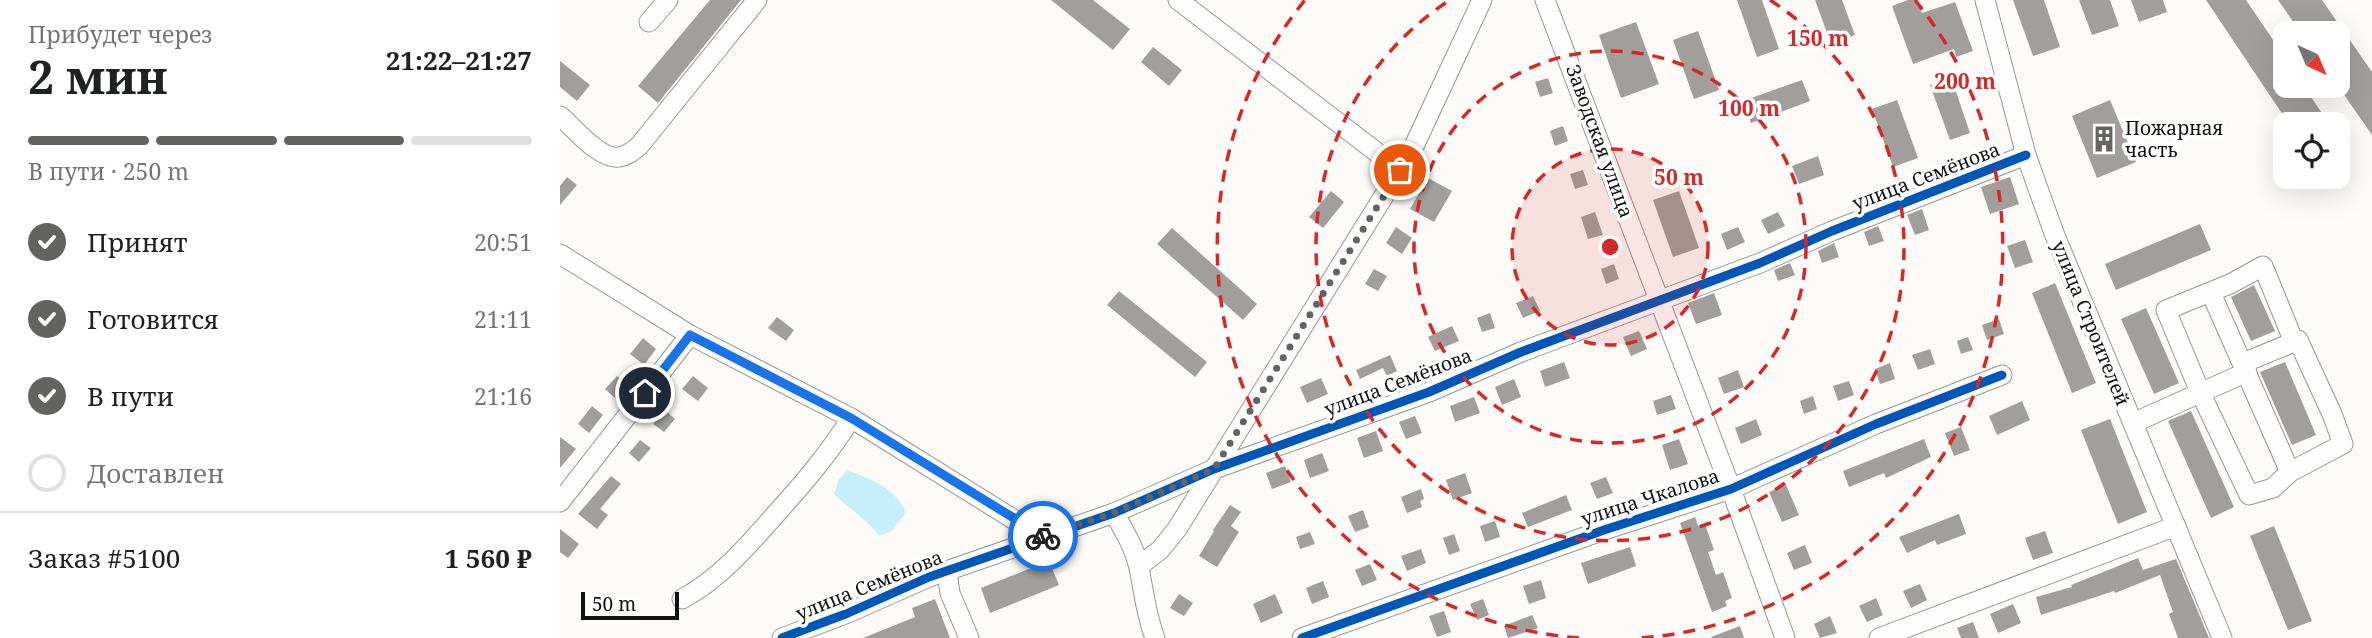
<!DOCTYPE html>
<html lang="ru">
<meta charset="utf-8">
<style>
:root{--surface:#fff;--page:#f6f6f6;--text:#202124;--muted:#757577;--line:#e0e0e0;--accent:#636362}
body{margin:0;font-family:"Noto Serif",serif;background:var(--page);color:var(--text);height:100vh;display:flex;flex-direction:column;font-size:26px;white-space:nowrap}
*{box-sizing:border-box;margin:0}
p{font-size:23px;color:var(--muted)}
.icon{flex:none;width:38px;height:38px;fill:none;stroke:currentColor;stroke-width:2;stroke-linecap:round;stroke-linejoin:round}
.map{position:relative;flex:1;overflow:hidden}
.side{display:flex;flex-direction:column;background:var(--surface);width:560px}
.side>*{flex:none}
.needle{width:46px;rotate:136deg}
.tools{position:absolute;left:1713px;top:21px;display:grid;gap:14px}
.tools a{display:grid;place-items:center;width:77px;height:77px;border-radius:14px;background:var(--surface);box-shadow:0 7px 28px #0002;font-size:35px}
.scale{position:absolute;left:21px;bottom:18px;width:98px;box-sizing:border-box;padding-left:7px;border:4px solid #111;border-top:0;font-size:19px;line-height:24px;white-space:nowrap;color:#111;-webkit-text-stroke:5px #fff;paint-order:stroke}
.pin{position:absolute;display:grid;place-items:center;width:60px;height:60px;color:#fff;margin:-30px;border:4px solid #fff;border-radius:50%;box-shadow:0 2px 7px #0007}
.courier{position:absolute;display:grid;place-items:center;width:70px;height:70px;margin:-35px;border:5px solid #1a73e8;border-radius:50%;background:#fff;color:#222;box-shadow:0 2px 9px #0007}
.head em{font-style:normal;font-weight:700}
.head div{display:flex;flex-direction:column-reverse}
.head{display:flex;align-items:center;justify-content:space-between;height:119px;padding:0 28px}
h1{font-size:46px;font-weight:700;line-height:52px}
.bar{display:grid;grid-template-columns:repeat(4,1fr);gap:10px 7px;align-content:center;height:84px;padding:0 28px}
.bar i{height:9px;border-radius:5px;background:var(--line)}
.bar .selected{background:var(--accent)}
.bar p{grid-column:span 4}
.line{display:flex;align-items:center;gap:18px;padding:0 28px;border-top:2px solid var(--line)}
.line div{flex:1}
ol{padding:0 28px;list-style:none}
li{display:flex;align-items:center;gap:21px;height:77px}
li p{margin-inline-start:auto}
li .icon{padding:7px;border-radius:50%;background:var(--accent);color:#fff;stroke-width:4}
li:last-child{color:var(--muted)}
li i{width:38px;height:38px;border:4px solid var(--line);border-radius:50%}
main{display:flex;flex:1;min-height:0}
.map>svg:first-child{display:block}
</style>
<main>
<section class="side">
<div class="head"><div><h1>2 мин</h1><p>Прибудет через</p></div><em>21:22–21:27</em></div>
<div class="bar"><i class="selected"></i><i class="selected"></i><i class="selected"></i><i></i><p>В пути · 250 m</p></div>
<ol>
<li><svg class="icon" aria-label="check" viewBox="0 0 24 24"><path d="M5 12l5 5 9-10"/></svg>Принят<p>20:51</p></li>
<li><svg class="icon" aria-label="check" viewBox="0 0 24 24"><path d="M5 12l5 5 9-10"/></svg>Готовится<p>21:11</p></li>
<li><svg class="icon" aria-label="check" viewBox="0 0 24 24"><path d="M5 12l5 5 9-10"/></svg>В пути<p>21:16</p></li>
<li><i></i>Доставлен</li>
</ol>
<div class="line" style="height:91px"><div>Заказ #5100</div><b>1 560 ₽</b></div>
</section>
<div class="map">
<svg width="1812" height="638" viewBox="0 0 1812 638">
<rect width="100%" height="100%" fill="#fcfbf7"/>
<!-- water -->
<path fill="#c9eefb" d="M287,470C310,478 335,488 346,512L332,531L319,536C308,520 288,508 274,494L279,479Z"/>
<!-- building -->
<g fill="#a19e9b">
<polygon points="150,0 181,0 98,103 78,86"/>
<polygon points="491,0 533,0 570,29 553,50"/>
<polygon points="1177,0 1202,0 1219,49 1197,57"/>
<polygon points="1255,0 1282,0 1295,35 1271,44"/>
<polygon points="1348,0 1357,0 1362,13 1395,2 1413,51 1396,57 1394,49 1353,64 1332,6"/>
<polygon points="1453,0 1484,0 1500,47 1473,56"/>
<polygon points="1519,0 1550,0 1559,26 1532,35"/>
<polygon points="1571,0 1603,0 1607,12 1579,22"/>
<polygon points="1646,0 1686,0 1726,59 1726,86 1744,86 1769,124 1729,124"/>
<polygon points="1718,0 1762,0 1812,72 1812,135 1778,86 1778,33 1741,33"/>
<polygon points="1076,22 1099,84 1061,98 1039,35"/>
<polygon points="1138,31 1159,90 1134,99 1113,40"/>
<polygon points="593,47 622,70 609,86 581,62"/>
<polygon points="0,61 30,85 17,101 0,87"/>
<polygon points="1391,77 1410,133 1390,140 1370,85"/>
<polygon points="988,78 993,93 980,97 975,82"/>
<polygon points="1242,80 1250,101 1191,123 1183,101"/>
<polygon points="1337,100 1358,158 1333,167 1312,109"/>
<polygon points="1550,100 1576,162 1537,178 1512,116"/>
<polygon points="1003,126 1008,141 995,146 990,131"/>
<polygon points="1258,156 1264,175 1239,184 1232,166"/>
<polygon points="1023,170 1028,185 1015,189 1010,174"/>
<polygon points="7,177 17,185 0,205 0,186"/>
<polygon points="1450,177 1459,204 1430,214 1421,187"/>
<polygon points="868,178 892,191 874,222 850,209"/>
<polygon points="771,191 784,202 763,228 749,217"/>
<polygon points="1119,191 1139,248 1113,257 1093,200"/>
<polygon points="1362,209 1369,230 1355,235 1347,215"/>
<polygon points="1035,212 1043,235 1028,239 1021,217"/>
<polygon points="1218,212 1225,226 1208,234 1201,220"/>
<polygon points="1640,224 1651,250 1556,290 1545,264"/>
<polygon points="1318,226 1324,241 1309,246 1304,232"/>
<polygon points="836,227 852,238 842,254 826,243"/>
<polygon points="1178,227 1185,242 1167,250 1161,234"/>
<polygon points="612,228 697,304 683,320 597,244"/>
<polygon points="1465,240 1473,262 1455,268 1447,246"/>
<polygon points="1274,243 1279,257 1262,263 1258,251"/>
<polygon points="1230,263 1235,275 1218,281 1214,270"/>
<polygon points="1054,264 1059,279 1046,284 1041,269"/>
<polygon points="814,269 827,276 818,291 805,284"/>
<polygon points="1495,283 1536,383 1512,393 1472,293"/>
<polygon points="1694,285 1715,331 1691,341 1671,297"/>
<polygon points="559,291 647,362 635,377 547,305"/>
<polygon points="1154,293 1162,315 1136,324 1128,303"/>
<polygon points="973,296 980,311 963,318 956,303"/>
<polygon points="1586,308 1619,383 1594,394 1561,319"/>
<polygon points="930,313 935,328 922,332 917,318"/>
<polygon points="217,317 234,330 226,341 208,328"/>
<polygon points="1439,319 1444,334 1427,340 1422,325"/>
<polygon points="892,326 899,341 875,351 868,337"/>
<polygon points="1079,331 1087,349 1071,356 1063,337"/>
<polygon points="1408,337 1413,350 1401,354 1397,341"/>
<polygon points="83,338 96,349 84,365 70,354"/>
<polygon points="1370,349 1375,364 1358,370 1352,355"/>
<polygon points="830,355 837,371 827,376 823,368 800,379 796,370"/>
<polygon points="1004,362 1010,378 985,387 980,371"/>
<polygon points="1725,362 1756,435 1732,445 1700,372"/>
<polygon points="1330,363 1335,379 1320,384 1315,369"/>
<polygon points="1178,370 1184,387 1164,394 1158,378"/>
<polygon points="57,376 69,386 57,400 45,389"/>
<polygon points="133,376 148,388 138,401 122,389"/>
<polygon points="761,378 768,394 747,403 740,387"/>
<polygon points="954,379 961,397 942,405 935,387"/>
<polygon points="1289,381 1294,395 1278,401 1273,386"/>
<polygon points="1111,395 1116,409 1097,415 1093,401"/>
<polygon points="1253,396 1257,409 1244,414 1240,401"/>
<polygon points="914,397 920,413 895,422 890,406"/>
<polygon points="1462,401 1470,420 1437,435 1429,416"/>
<polygon points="32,406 43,415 29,433 18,424"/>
<polygon points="105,410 115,419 104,432 93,424"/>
<polygon points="1631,411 1674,507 1651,518 1608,421"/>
<polygon points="855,416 862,433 846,439 839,422"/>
<polygon points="1196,419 1202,435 1181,444 1175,428"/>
<polygon points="1550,419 1587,512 1558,524 1521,430"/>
<polygon points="1401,427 1410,450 1394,456 1385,433"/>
<polygon points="816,431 823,451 804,458 797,438"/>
<polygon points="0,437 16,449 0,468"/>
<polygon points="1119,439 1128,464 1110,470 1102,445"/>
<polygon points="1364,439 1371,457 1326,478 1324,473 1289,487 1283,471"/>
<polygon points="80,440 91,448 79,462 69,453"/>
<polygon points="762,453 769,471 750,478 744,460"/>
<polygon points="725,466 731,482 712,489 706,473"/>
<polygon points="905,473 912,493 893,500 886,480"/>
<polygon points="51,476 61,484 40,509 48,515 37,529 18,514"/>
<polygon points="1046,477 1053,493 1037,499 1030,483"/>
<polygon points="1226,485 1239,515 1222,522 1209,492"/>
<polygon points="861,489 864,499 860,501 862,507 847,513 841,497"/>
<polygon points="1006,495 1012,510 968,527 962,513"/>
<polygon points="670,505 681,512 671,526 679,532 657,567 639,556 654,531 653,530"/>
<polygon points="803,510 809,527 795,532 788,516"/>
<polygon points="1399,514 1406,534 1377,545 1375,540 1347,553 1339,537"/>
<polygon points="1135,517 1138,526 1145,524 1154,550 1148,552 1156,575 1163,572 1172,598 1165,601 1167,606 1152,612 1120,523"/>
<polygon points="935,521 940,537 925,542 920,526"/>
<polygon points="1714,526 1752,621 1728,630 1690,536"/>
<polygon points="0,529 19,544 8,558 0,552"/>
<polygon points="1485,531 1493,553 1473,560 1465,538"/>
<polygon points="750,532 755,544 740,549 736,537"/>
<polygon points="894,534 900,551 889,555 883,538"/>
<polygon points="1245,545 1252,563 1234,570 1227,553"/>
<polygon points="1070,547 1076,566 1028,584 1021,563"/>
<polygon points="861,549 866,563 847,571 841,556"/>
<polygon points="1578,558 1583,570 1616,559 1649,638 1618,638 1609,614 1613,612 1600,575 1555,593 1554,591 1481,615 1476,597 1512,587 1511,585"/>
<polygon points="489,561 499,585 430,613 421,588"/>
<polygon points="810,564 817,580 802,586 795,570"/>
<polygon points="981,580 986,598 969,604 963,586"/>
<polygon points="763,581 769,597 752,604 746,588"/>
<polygon points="1360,584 1367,600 1351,608 1343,591"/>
<polygon points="619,594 633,603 624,616 610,608"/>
<polygon points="715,594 723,613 701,623 693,604"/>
<polygon points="1316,598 1323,615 1307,622 1299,606"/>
<polygon points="375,599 390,638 303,638 355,617 352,608"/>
<polygon points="923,599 929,615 917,620 910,604"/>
<polygon points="1453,604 1461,623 1438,633 1430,614"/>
<polygon points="884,611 891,632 877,637 869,616"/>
<polygon points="972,615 978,628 948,638 944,626"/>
<polygon points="1270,616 1277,633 1260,638 1254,624"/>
<polygon points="1413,622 1419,638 1401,638 1397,628"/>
<polygon points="1180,626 1184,638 1152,638 1151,637"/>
</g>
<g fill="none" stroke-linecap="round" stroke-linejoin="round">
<!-- minor casing -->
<g stroke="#979695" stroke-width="21">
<g id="minor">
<polyline points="618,0 840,170"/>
<polyline points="985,0 1171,489 1225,638"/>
<polyline points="1425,0 1466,155 1494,233 1662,638"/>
<polyline points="89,22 108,0"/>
<path d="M0,116C14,128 40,160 59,157C67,156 73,151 79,146L197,0"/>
<polyline points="0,254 130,335 291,418 482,537"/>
<polyline points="1651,293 1730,472"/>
<polyline points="1683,363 1734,342 1738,340 1772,414 1783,444 1730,472 1713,488 1689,495 1640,392 1606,310 1670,284 1703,266 1734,342"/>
<polyline points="1573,423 1687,372"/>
<polyline points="0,502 130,335"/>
<path d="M554,513C564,530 575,549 579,568C584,592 586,615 595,638"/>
<polyline points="579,566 600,550 617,529 840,170 855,144 922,0"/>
<polyline points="387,572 390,593 409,638"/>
<path d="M122,599C158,580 187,547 214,516C242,485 269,454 291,418"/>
<polyline points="222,638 288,613 369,577 554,513 654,469 869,392 961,352 1200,263 1272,231 1466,155"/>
<polyline points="742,638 1044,530 1171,489 1316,424 1442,375"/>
<polyline points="1319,638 1616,526"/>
</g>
</g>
<!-- minor -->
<use href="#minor" stroke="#fffefe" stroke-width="19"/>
<!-- cycleway casing -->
<g stroke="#fff" stroke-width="13">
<g id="cycleway">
<polyline points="222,638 288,613 369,577 554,513 654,469 869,392 961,352 1200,263 1272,231 1466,155"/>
<polyline points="742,638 1044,530 1171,489 1316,424 1442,375"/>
</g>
</g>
<!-- cycleway -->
<use href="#cycleway" stroke="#0057b8" stroke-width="9"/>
</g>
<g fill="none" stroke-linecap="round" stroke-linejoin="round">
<!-- done -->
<polyline stroke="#636362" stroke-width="7" stroke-dasharray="0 12.6" points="483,536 554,513 654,469 840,170"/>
<!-- route -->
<polyline stroke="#1a73e8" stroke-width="9" points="85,393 130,335 291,418 483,536"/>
</g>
<!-- distance rings -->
<circle cx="1050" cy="247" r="98" fill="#d62828" fill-opacity=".12"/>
<g fill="none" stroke="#d62828" stroke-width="3.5" stroke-dasharray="12 9">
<circle cx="1050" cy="247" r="98"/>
<circle cx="1050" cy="247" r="196"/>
<path d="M1210 0A294 294 0 1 1 890 0"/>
<path d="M1019 638A392 392 0 0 1 745 0M1355 0A392 392 0 0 1 1081 638"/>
</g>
<!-- icons -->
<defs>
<g id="building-bare" transform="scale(2.1)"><path d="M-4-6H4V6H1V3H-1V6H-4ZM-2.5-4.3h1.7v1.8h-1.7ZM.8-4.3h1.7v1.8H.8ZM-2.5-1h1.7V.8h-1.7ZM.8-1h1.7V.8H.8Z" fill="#636362" stroke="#fff" stroke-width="2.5" paint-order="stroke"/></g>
</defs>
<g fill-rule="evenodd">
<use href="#building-bare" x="1544" y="139"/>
</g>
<g text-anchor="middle" stroke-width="7" stroke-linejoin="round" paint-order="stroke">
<!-- poi labels -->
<g font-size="19" fill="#111" stroke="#fff" text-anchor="start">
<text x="1565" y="135">Пожарная<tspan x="1565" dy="22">часть</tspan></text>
</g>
<!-- street labels -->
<g font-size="19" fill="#111" stroke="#fff">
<text transform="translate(1040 141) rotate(70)" y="7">Заводская улица</text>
<text transform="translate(1366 176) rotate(-21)" y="7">улица Семёнова</text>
<text transform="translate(1531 323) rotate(68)" y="7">улица Строителей</text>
<text transform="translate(838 382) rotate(-21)" y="7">улица Семёнова</text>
<text transform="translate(1090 497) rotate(-18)" y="7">улица Чкалова</text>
<text transform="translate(309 585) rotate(-22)" y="7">улица Семёнова</text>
</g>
</g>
<circle cx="1050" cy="247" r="10" fill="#d62828" stroke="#fff" stroke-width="3.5"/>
<g font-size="21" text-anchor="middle" font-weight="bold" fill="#d62828" stroke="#fff" stroke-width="7" stroke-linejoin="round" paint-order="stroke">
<text x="1258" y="46">150 m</text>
<text x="1405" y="89">200 m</text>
<text x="1189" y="116">100 m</text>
<text x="1119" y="185">50 m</text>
</g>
</svg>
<div class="tools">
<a><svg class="needle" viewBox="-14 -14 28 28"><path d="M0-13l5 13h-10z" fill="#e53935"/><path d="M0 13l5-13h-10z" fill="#757577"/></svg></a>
<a><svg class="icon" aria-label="locate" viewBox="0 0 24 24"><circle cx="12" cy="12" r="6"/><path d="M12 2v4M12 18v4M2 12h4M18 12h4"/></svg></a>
</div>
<div class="scale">50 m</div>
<div class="pin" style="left:840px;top:170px;background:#ea580c"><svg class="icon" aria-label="bag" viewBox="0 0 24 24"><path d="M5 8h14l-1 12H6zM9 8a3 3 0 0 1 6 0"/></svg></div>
<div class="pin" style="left:85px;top:393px;background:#1f2937"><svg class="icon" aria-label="home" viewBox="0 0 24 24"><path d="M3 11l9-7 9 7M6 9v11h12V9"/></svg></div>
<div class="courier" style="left:483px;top:536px"><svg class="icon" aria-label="bike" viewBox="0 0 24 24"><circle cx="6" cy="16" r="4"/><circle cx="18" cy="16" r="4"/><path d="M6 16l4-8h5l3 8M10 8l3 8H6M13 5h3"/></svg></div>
</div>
</main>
